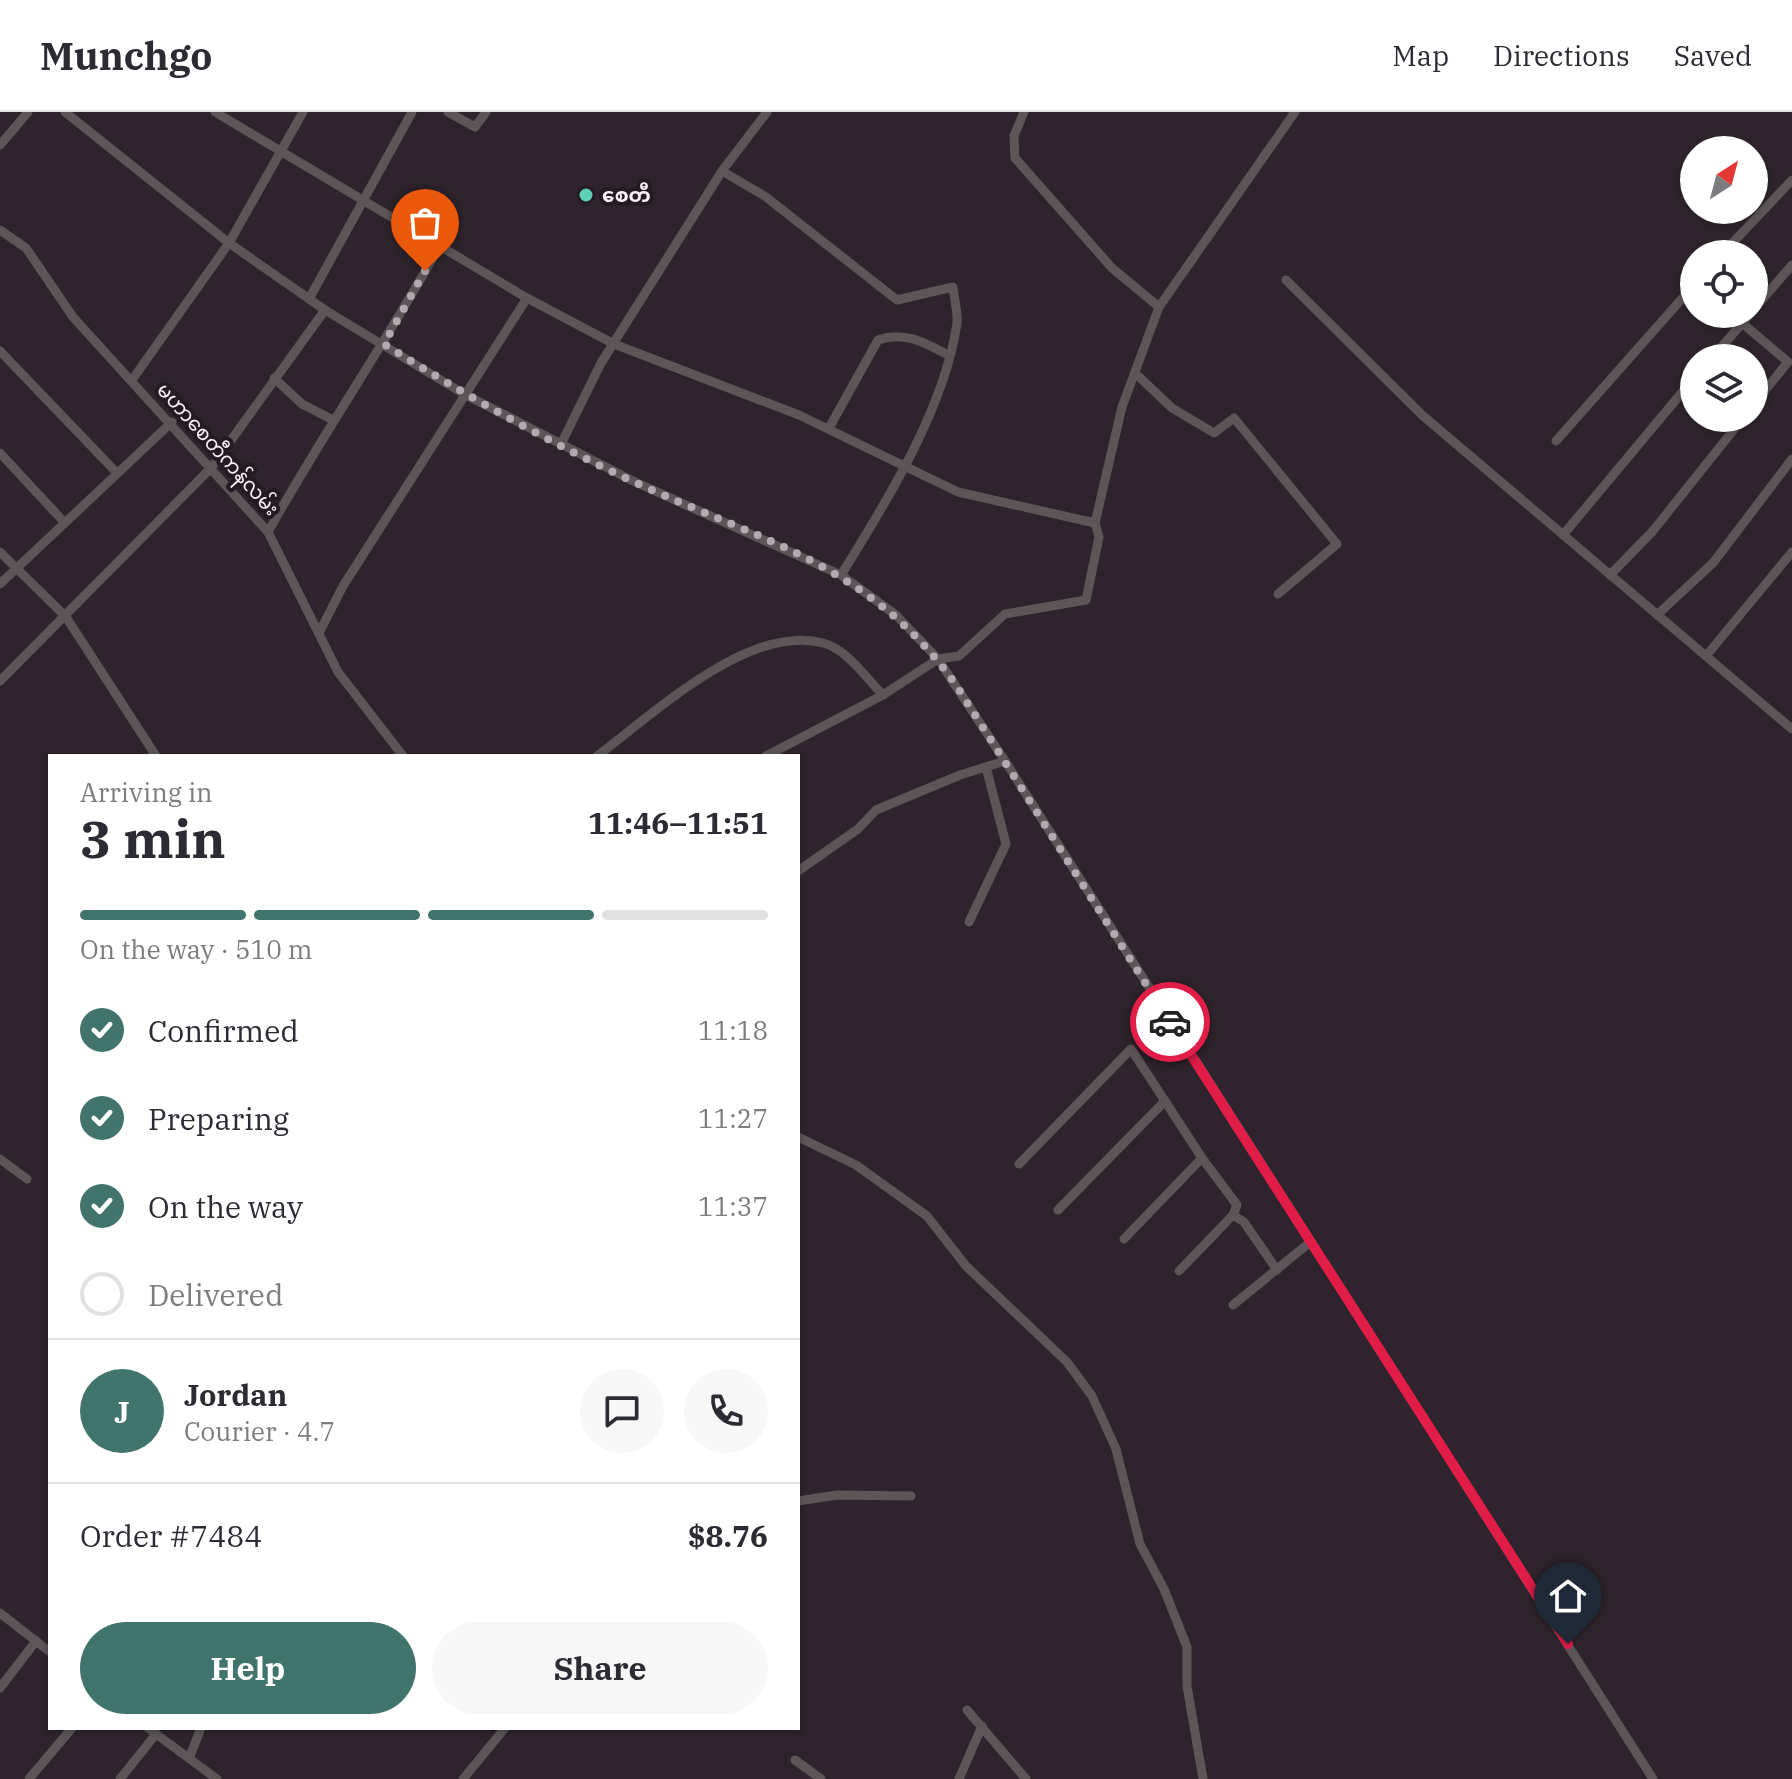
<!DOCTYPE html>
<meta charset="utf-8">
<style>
:root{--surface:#fff;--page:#f7f7f7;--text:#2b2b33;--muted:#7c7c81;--line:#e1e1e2;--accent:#42746e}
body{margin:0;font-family:"IBM Plex Serif","Noto Sans Myanmar",serif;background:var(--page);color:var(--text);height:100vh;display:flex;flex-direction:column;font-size:30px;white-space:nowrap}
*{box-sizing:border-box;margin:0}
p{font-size:26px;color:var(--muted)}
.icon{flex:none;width:44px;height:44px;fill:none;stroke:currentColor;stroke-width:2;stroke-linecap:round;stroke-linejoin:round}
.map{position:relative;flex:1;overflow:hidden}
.drawer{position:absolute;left:48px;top:642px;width:752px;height:976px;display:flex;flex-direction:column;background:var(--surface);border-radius:0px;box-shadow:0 2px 6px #0004}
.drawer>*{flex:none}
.needle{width:52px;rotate:36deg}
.fabs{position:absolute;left:1680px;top:24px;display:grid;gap:16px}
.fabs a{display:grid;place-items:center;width:88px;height:88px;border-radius:50%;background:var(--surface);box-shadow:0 2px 6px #0004;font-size:40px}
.pin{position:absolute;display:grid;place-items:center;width:68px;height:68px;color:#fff;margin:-82px -34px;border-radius:50% 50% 50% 0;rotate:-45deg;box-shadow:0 0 8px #0007}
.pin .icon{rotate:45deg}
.courier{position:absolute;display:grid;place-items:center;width:80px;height:80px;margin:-40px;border:6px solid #e11d48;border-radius:50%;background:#fff;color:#222;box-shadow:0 2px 10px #0007}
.summary em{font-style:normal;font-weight:800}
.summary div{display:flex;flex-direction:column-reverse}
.summary{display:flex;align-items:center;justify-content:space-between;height:136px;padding:0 32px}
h1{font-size:52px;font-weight:800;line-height:60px}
.bar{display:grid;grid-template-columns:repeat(4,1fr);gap:12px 8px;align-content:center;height:96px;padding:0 32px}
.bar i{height:10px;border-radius:6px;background:var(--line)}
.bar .active{background:var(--accent)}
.bar p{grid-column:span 4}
.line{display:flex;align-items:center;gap:20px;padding:0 32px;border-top:2px solid var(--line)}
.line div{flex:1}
.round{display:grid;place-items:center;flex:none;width:84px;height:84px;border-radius:42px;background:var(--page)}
ol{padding:0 32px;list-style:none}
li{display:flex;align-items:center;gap:24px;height:88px}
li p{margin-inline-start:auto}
li .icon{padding:8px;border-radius:50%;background:var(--accent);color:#fff;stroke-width:4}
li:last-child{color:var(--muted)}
li i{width:44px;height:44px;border:4px solid var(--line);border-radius:50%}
.cta{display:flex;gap:16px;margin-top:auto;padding:16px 32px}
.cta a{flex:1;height:92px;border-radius:48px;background:var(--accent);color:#fff;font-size:32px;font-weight:800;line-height:92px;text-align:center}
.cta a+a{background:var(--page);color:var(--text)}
header{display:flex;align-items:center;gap:48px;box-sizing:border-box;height:112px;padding:0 40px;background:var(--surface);border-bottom:2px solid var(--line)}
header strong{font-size:38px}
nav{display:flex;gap:44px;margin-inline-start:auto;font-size:28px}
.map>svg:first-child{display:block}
</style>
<header>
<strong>Munchgo</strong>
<nav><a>Map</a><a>Directions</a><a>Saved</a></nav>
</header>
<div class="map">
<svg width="1792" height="1667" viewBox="0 0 1792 1667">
<rect width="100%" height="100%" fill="#2f242d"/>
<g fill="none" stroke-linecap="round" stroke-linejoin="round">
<!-- minor -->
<g stroke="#5d5658" stroke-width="9">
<polyline points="65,0 229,131 325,198 464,282 633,369 841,463 896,503 938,547 1005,649 1653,1667"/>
<polyline points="215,0 527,186 343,474 319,521"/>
<polyline points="448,0 475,15 486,0"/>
<polyline points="1024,0 1014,24 1015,46 1112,156 1159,195"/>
<polyline points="0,33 28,0"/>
<path d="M722,59L766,85L897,188L953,175C954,186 958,200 957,211C945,296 886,391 841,463"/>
<polyline points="0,118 26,136 73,205 268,420 338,560 403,644"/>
<polyline points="1722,142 1792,68"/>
<polyline points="1286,168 1422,303 1792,617"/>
<polyline points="527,186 614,232 799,303 958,380 1095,411 1122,295 1159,195 1295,0"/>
<polyline points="309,187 412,0"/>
<polyline points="1754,197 1792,153"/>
<polyline points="1742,211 1788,250 1754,292"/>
<polyline points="0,239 116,360"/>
<polyline points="1712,246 1750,202"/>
<polyline points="1135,261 1172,296 1214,321 1234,306 1337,432 1278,482"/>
<polyline points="274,266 302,292 333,308"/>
<polyline points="132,268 229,131 303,0"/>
<path d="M829,316L878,228C904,219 924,230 948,243"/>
<polyline points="1556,329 1694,173"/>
<polyline points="561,332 601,251 722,59 767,0"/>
<polyline points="0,341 64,410"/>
<path d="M268,420C322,323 385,232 439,135"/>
<polyline points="1563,423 1694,266"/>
<polyline points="0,440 66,505 156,644"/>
<polyline points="1610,463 1652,420 1743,306"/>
<polyline points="0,472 172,310"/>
<polyline points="1657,503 1713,451 1792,347"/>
<polyline points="1706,544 1792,440"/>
<polyline points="0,569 211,356 325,198"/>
<path d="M597,644C652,603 749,511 823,531C847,537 866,566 883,583"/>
<polyline points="766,644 883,583 938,547 959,544 1005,502 1086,488 1099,425 1095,411"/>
<polyline points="798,759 858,717 876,698 960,663 1005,649"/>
<polyline points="969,810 1006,732 986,655"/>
<polyline points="798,1025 856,1053 927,1104 966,1154 1067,1250 1092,1284 1116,1337 1140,1432 1164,1477 1187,1535 1187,1574 1203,1667"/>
<polyline points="0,1047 27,1067"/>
<polyline points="1019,1052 1131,937 1165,989"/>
<polyline points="1058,1098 1165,989 1202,1046"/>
<polyline points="1124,1127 1202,1046 1237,1093 1233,1103"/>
<polyline points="1179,1159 1233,1103 1244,1110 1277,1158"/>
<polyline points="1233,1193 1309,1131"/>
<polyline points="798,1389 837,1383 911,1384"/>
<polyline points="0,1501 50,1540"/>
<polyline points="0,1576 36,1529"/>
<polyline points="967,1598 1026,1667"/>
<polyline points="148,1616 217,1667"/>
<polyline points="190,1644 201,1616"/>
<polyline points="795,1648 821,1667"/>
<polyline points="29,1667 72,1616"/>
<polyline points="120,1667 156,1622"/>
<polyline points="463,1667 505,1616"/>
<polyline points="959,1667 982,1614"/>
</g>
</g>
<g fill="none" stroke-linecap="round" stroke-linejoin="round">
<!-- done -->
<path stroke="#b2aab1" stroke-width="8" stroke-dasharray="0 14.4" d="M425,159L384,232C465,283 548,330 634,370C760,428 871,453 956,573L1170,910"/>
<!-- route -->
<polyline stroke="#e11d48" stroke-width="10" points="1170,910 1568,1532"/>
</g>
<!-- markers -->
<circle fill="#5eceb7" stroke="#251b24" stroke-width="3" cx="586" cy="83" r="8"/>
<g text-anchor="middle" stroke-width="8" stroke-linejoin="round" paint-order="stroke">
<!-- poi labels -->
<g font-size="20" font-weight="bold" fill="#f9f2f8" stroke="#251b24" text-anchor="start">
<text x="602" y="90">စေတီ</text>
</g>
<!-- street labels -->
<g font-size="20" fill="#f9f2f8" stroke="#251b24">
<text transform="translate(218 337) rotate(48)" y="7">မဟာစေတီကန်လမ်း</text>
</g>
</g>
</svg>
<div class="fabs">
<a><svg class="needle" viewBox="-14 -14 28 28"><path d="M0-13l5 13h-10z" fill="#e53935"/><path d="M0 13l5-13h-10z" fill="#7c7c81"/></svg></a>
<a><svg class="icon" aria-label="locate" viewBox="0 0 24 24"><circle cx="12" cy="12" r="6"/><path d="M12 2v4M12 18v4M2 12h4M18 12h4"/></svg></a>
<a><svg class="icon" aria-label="layers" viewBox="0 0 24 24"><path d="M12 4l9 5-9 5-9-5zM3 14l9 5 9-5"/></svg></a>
</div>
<div class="pin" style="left:425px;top:159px;background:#ea580c"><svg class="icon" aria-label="bag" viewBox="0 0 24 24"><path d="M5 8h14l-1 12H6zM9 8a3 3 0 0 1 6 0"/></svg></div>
<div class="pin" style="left:1568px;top:1532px;background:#1f2937"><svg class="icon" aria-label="home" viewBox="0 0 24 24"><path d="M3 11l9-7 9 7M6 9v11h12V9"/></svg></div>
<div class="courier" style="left:1170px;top:910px"><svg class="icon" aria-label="car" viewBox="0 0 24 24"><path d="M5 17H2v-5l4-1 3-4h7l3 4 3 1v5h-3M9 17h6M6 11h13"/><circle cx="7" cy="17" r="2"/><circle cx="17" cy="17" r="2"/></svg></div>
<section class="drawer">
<div class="summary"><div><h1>3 min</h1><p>Arriving in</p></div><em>11:46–11:51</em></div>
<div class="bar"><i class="active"></i><i class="active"></i><i class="active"></i><i></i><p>On the way · 510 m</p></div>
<ol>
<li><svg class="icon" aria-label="check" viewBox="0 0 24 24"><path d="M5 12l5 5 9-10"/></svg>Confirmed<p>11:18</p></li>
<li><svg class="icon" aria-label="check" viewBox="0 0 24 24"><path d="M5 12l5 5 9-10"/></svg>Preparing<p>11:27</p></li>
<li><svg class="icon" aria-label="check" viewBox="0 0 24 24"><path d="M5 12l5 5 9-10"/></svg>On the way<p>11:37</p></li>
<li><i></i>Delivered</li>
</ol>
<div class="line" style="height:144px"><b class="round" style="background:var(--accent);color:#fff">J</b><div><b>Jordan</b><p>Courier · 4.7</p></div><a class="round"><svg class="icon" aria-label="chat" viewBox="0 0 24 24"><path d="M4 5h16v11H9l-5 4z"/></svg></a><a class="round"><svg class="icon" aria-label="phone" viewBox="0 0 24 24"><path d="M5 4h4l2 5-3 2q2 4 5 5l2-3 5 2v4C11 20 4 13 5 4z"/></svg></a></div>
<div class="line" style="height:104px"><div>Order #7484</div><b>$8.76</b></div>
<div class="cta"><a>Help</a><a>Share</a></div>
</section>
</div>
